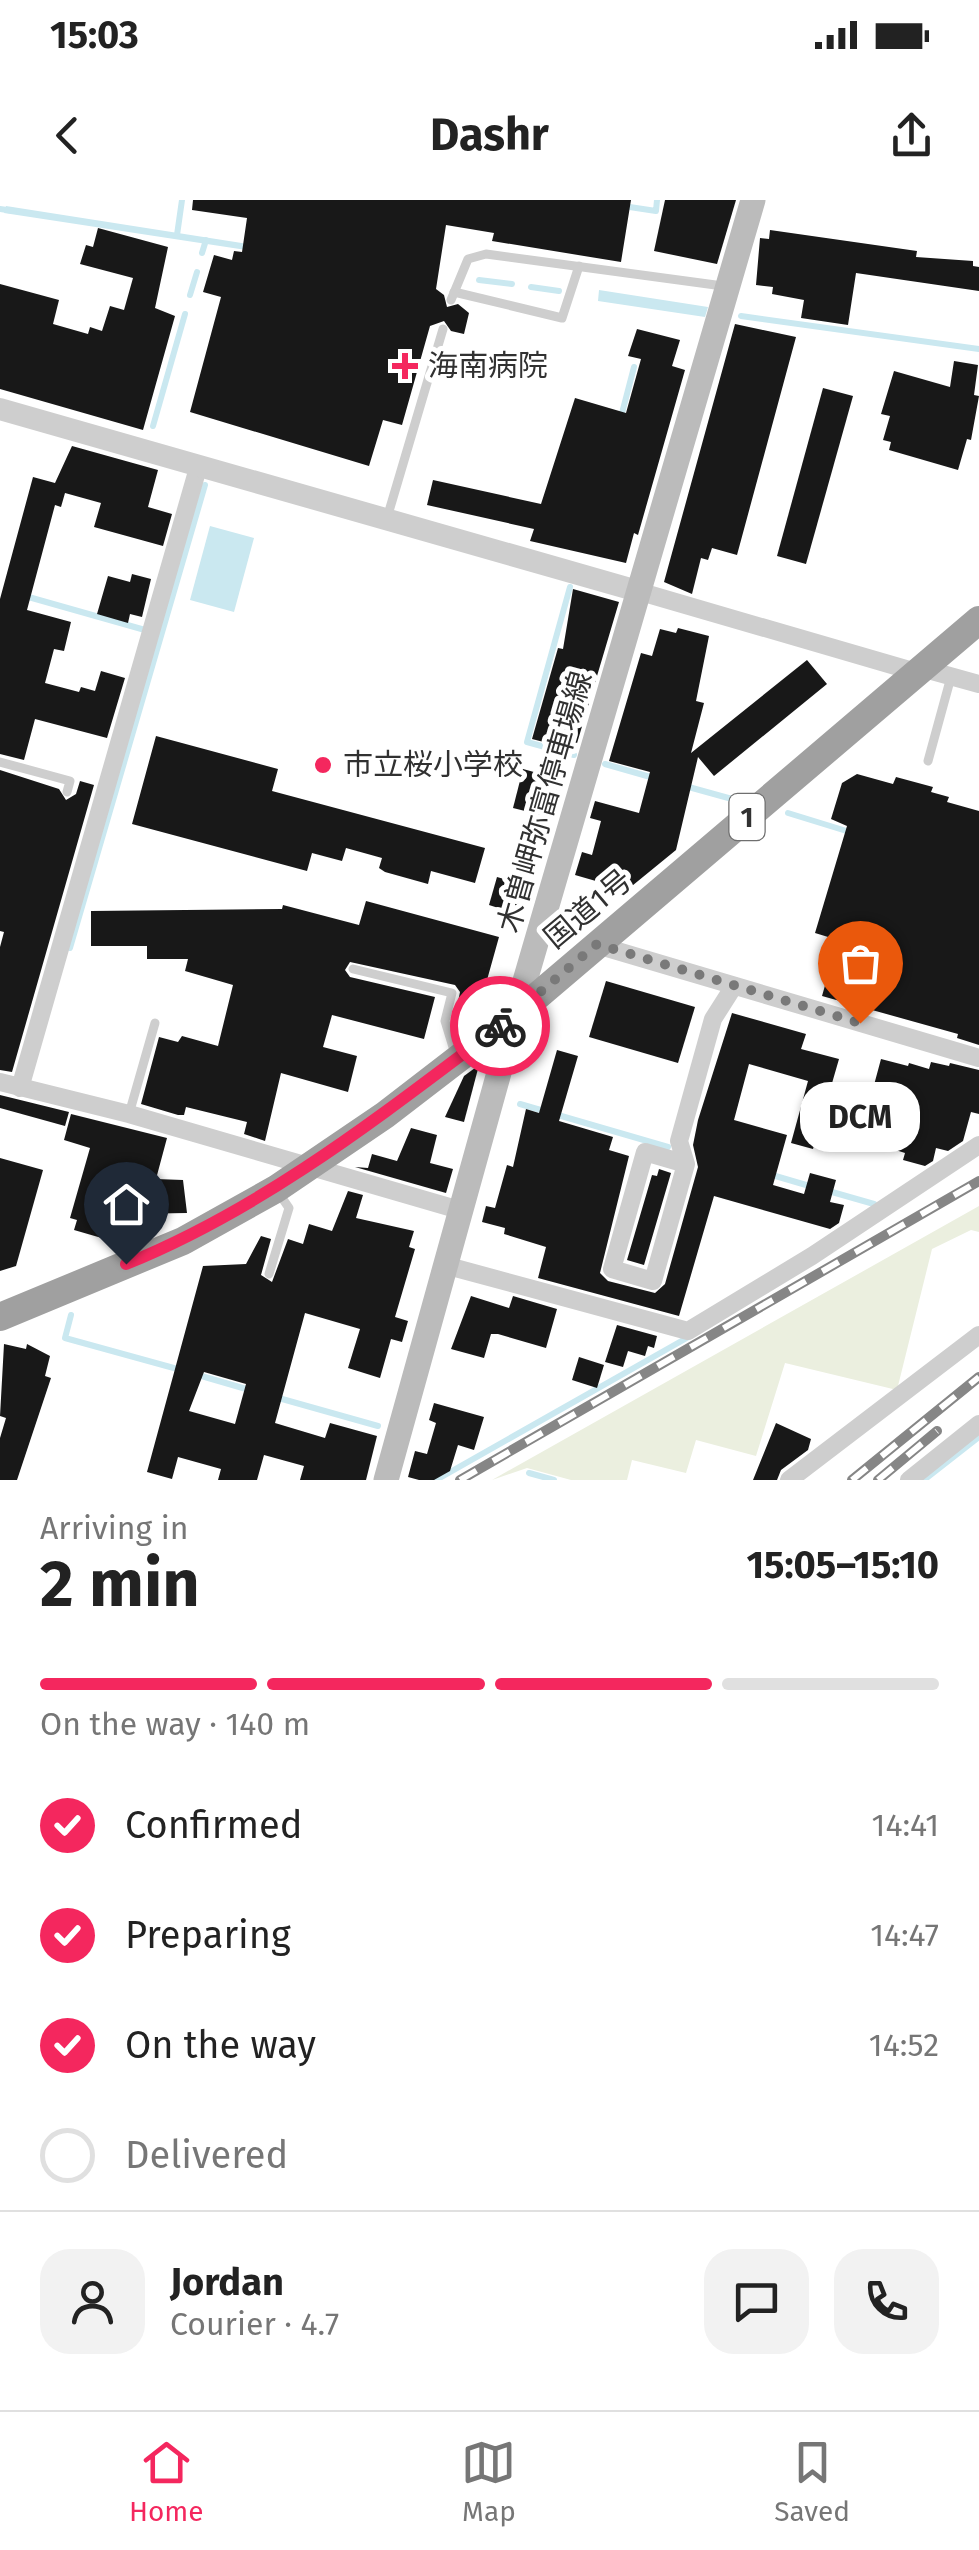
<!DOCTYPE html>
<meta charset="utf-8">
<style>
:root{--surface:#fff;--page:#f2f2f2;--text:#222;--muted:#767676;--line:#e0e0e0;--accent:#f4275e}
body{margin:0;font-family:"Fira Sans","Noto Sans JP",sans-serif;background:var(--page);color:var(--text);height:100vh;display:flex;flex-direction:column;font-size:38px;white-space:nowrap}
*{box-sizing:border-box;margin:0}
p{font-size:32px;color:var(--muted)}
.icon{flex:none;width:55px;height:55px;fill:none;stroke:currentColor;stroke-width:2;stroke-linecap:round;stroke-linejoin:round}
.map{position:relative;height:1280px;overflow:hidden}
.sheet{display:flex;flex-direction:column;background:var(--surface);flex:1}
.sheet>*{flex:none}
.pin{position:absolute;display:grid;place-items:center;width:85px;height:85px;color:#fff;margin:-102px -42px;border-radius:50% 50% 50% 0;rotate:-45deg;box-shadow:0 0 10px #0007}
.pin .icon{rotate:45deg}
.courier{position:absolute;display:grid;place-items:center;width:100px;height:100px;margin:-50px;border:8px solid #f4275e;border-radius:50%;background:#fff;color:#222;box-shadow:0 2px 12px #0007}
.bubble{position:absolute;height:70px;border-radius:30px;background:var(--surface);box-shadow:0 2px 8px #0004;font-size:32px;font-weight:700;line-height:70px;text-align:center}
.overview em{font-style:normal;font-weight:700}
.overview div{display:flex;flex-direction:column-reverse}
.overview{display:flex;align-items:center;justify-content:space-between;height:170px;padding:0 40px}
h1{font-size:65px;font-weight:700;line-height:75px}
.bar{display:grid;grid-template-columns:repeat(4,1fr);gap:15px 10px;align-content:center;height:120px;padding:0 40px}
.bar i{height:12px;border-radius:8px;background:var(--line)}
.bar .current{background:var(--accent)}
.bar p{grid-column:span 4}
.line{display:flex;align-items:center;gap:25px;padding:0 40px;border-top:2px solid var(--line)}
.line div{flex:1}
.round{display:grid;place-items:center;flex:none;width:105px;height:105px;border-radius:30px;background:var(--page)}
ol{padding:0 40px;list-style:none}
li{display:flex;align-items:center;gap:30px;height:110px}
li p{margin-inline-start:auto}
li .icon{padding:10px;border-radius:50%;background:var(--accent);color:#fff;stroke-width:4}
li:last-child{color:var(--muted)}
li i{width:55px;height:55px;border:5px solid var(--line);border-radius:50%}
.status{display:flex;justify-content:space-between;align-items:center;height:70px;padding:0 50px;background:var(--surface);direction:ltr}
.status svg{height:28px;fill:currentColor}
header{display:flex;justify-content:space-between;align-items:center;height:130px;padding:0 40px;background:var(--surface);font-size:45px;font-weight:700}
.dock{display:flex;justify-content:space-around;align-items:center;height:140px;border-top:2px solid var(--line);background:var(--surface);font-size:28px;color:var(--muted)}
.dock a{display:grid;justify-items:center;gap:5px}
.dock .current{color:var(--accent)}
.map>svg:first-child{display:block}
</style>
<div class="status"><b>15:03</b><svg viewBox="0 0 49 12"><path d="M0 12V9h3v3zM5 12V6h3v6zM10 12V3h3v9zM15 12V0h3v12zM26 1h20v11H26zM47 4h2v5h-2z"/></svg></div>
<header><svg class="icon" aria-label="back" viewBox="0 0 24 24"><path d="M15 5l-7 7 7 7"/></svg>Dashr<svg class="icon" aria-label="share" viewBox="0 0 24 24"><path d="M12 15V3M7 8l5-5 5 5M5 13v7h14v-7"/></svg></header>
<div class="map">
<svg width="979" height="1280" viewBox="0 0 979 1280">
<rect width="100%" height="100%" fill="#fff"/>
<!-- green -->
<polygon fill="#ebefdf" points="979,1006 979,1032 971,1030 932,1049 897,1190 785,1163 756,1256 696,1240 686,1273 632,1260 627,1280 571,1280 527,1268 492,1280"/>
<!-- water -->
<g fill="#cae8f0">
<polygon points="6,6 280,49 331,63 4,13"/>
<polygon points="599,90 708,107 705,117 598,101"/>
<polygon points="210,326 254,338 234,412 190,400"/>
</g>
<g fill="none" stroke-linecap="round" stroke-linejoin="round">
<!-- stream -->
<g stroke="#cae8f0" stroke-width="6">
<polyline points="623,6 656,11 657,0"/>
<polyline points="0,9 14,11"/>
<polyline points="177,35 182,0"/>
<polyline points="202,53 206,40"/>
<polyline points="479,80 512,84"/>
<polyline points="531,87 559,91"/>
<polyline points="190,95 197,72"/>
<polyline points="741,116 979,149"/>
<polyline points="621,217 634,167"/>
<polyline points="153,226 185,114"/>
<polyline points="570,387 527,542 574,555"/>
<polyline points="25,396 145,430"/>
<polyline points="605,564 654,578"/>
<polyline points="685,586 732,599"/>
<polyline points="788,613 853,633"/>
<polyline points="70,748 205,285"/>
<polyline points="520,904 668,947"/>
<polyline points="772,975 813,987"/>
<polyline points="825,990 874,1004"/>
<polyline points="71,1115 65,1138 181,1170"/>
<polyline points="198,1175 253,1191"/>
<polyline points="275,1197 378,1226"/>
<polyline points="529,1273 554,1280"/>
<polyline points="436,1280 692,1135"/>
<polyline points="924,1280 979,1237"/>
</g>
</g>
<!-- building -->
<g fill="#181818" fill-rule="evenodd">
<polygon points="193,0 631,0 621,62 492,41 494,33 446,25 436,89 444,95 447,107 458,104 469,113 464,134 451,131 444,121 430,126 402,225 383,220 369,266 190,212 221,97 203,92 214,55 232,60 234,51 242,52 247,18 192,10"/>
<polygon points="665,0 736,0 717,64 654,51"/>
<polygon points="98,28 168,47 155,108 175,116 143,230 0,189 0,84 59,100 53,124 88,134 90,127 102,131 110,106 124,110 133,78 80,64 86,45 93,47"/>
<polygon points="770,30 917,51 916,57 973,61 973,66 979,67 979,91 856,73 848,125 801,118 804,100 772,94 773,87 756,85 760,38 769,39"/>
<polygon points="735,124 796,137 737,355 712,348 708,360 701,358 692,394 664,382"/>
<polygon points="637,129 680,140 672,166 685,170 638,335 634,333 626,363 530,341 534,329 427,305 433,280 541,304 575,198 626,213 641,159 628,156"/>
<polygon points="954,161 978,165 974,195 979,196 971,240 967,239 958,270 889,250 891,242 883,240 890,216 881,214 894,171 950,187"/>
<polygon points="823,188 853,196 806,364 777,356"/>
<polygon points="72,246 158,270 148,307 172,314 163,346 94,327 101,303 65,293 61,307 55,305 27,410 71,422 64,451 54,449 45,483 79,492 81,487 95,491 101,471 125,478 107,538 35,519 24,560 0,554 0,399 33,277 55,283"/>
<polygon points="132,374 151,379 142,417 130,414 128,423 97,414 108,376 130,382"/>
<polygon points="573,389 619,402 575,550 532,539 558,448 563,449"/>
<polygon points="678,428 709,436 696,501 704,503 691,553 807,460 827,484 714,576 698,557 676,650 627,690 575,675 582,652 592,655 601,621 590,618 595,601 639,613 650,572 609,561 641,453 652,456 660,429 676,433"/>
<polygon points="156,536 278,569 272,591 485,648 475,683 431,671 428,684 385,672 379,668 382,658 346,648 342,661 312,653 307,671 132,624"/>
<polygon points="523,569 563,580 553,618 513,608"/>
<polygon points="0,570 59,589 66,600 76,594 80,581 94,585 12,872 0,870 0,747 4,732 0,731"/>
<polygon points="857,574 893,584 896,577 933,587 931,592 949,597 947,602 979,611 979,845 957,838 958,834 822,796 838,740 815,733 847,626 831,619 842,583"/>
<polygon points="497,677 528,686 520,715 489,705"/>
<polygon points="366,701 499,737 487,780 502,796 467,826 456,812 460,792 455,785 350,762 345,770 350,777 435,797 424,839 332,815 323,847 357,856 348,892 281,873 265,941 244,934 247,922 186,907 184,915 178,915 141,904 159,837 178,842 182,836 218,846 233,785 185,771 188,759 147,759 147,746 91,746 91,711 282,709 283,705 359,725"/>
<polygon points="606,781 695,807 678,863 589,837"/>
<polygon points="732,813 806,834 801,849 839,859 813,949 791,943 808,881 749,864 734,920 787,935 773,985 804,994 810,973 836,980 830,1002 844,1005 839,1023 830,1029 714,996 679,1116 538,1078 546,1047 504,1034 505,1028 482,1022 486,1006 495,1008 507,965 513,967 526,909 539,913 557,850 578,856 559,921 613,937 609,950 629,956 600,1073 608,1081 655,1093 665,1084 698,967 693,945 698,920"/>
<polygon points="881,859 908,866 909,863 929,869 931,862 949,866 950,863 979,870 979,914 971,912 963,941 948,951 936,948 933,961 925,966 903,960 905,953 877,944 890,901 879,898 882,887 874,885"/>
<polygon points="479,865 464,922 445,917 464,876"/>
<polygon points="0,895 69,912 65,926 0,908"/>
<polygon points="71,914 167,938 156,979 183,980 187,1013 128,1014 127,1020 118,1018 112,1041 74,1030 77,1020 70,1018 90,948 64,940"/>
<polygon points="411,928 437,935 430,963 453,969 446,993 355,967 368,968 372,954 397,961"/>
<polygon points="0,958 43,970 16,1066 0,1071"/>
<polygon points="659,969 671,973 644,1065 627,1060 652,975 657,976"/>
<path d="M348,991L363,995L356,1018L414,1031L409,1047L415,1049L395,1117L408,1121L402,1142L391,1139L380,1178L348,1168L360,1129L305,1113L275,1223L325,1238L330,1223L377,1236L366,1280H300L304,1266L264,1255L257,1280H218L221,1269L178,1257L172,1279L147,1272L203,1066L246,1064L261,1036L271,1039L261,1075L272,1082L288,1039L303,1044L309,1024L332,1031ZM204,1172L246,1184L235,1224L189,1211Z"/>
<polygon points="471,1096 509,1108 513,1096 557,1109 546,1148 498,1134 491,1134 484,1158 451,1149"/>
<polygon points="617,1125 657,1136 654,1148 648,1146 645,1156 628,1151 623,1167 605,1162"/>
<polygon points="4,1144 26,1149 27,1144 50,1156 45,1176 51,1178 17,1280 0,1280 0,1238 6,1218 0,1216"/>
<polygon points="579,1157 604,1165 597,1188 572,1180"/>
<polygon points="434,1203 484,1217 474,1250 458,1245 450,1271 434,1280 419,1280 408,1277 415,1251 427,1254 436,1223 429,1220"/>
<polygon points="776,1223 811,1239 808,1250 781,1270 777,1280 753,1280"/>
</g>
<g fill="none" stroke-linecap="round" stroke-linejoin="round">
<!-- service -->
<g stroke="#cecece" stroke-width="9">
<polyline points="454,92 562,118 579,66"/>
<polyline points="451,100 468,59 486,54 723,86"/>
<polyline points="387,318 443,129"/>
<polyline points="928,561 951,477"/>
<polyline points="0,562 70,581 67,592"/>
<polyline points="353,769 452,793 445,821 456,857"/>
<polyline points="129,914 155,823"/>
<polyline points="269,1074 289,1008 278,992"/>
</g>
<!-- minor -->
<g stroke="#cecece" stroke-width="18">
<polyline points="641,392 916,472"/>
<polyline points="921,468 979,484"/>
<polyline points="597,745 979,858"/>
<polyline points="0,882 129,914 463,1011"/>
<polyline points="20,888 198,268"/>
<polyline points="686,964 645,952 612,1069 653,1081 686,964 679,941 713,819 734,786"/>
<polyline points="448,1066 688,1131 812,1056 979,945"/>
<polyline points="789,1280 979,1135"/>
<polyline points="909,1280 979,1224"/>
</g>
<!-- tertiary -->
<polyline stroke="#cecece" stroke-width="22" points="0,209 641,392"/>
<!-- secondary -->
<polyline stroke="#bbb" stroke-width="25" points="386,1280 515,815 753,0"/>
<!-- trunk -->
<polyline stroke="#a0a0a0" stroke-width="28" points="0,1117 183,1041 276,989 385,915 515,815 979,420"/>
<!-- rail casing -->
<g stroke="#868686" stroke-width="10">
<g id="rail">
<polyline points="460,1280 979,981"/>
<polyline points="852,1280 979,1177"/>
<polyline points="878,1280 937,1231"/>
</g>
</g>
<!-- rail -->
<use href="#rail" stroke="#fff" stroke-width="6" stroke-dasharray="19" stroke-linecap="butt"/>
</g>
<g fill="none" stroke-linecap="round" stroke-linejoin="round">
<!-- done -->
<polyline stroke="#797979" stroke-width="10" stroke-dasharray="0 18" points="500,826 597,744 860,823"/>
<!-- route -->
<path stroke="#f4275e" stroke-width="12" d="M126,1064C266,1007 380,916 500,826"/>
</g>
<!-- markers -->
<g fill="#f4275e" stroke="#fff" stroke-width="4">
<path d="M400 151h10v10h10v10h-10v10h-10v-10h-10v-10h10z"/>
<circle cx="323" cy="565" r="10"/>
</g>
<g text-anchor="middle" stroke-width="10" stroke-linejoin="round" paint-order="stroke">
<!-- shield labels -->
<rect fill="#fff" stroke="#6f6f6f" stroke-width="2.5" x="729.5" y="594" width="35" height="46" rx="8"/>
<g font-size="28" font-weight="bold" fill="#313131">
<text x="747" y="627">1</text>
</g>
<!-- poi labels -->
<g font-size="30" fill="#313131" stroke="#fff" text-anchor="start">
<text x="428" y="176">海南病院</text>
<text x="343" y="575">市立桜小学校</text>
</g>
<!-- street labels -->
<g font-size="30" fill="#313131" stroke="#fff">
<text transform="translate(545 602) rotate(-74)" y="10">木曽岬弥富停車場線</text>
<text transform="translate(588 709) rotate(-40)" y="10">国道1号</text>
</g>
</g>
</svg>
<div class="pin" style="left:860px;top:823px;background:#ea580c"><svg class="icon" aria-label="bag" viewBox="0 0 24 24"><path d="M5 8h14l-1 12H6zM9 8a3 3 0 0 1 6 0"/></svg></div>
<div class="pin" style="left:126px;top:1064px;background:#1f2937"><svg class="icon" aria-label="home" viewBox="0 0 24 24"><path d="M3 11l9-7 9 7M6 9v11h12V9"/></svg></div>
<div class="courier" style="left:500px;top:826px"><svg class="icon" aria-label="bike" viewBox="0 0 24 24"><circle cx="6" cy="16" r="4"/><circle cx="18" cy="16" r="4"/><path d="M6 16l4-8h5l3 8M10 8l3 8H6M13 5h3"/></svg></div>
<div class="bubble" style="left:800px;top:882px;width:120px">DCM</div>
</div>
<section class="sheet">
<div class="overview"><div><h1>2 min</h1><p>Arriving in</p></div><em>15:05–15:10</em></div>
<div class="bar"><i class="current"></i><i class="current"></i><i class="current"></i><i></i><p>On the way · 140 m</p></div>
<ol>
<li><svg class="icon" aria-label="check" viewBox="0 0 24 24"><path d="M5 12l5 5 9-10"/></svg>Confirmed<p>14:41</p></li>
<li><svg class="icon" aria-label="check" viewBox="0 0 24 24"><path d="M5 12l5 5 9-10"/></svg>Preparing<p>14:47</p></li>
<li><svg class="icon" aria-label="check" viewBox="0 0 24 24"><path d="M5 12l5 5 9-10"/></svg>On the way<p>14:52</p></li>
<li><i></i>Delivered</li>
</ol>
<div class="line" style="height:180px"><a class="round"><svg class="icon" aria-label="person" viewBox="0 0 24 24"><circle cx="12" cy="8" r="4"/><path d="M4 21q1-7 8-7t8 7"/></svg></a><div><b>Jordan</b><p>Courier · 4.7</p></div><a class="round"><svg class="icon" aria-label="chat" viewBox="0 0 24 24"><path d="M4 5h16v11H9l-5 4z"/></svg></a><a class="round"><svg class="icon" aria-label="phone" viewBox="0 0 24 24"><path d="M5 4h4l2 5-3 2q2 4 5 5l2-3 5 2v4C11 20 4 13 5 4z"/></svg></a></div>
</section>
<nav class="dock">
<a class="current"><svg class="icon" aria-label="home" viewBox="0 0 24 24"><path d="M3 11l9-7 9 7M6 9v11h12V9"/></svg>Home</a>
<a><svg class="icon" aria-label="map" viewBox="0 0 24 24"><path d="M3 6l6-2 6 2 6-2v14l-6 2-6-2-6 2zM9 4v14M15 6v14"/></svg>Map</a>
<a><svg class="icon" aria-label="saved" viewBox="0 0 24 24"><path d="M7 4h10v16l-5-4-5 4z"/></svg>Saved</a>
</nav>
